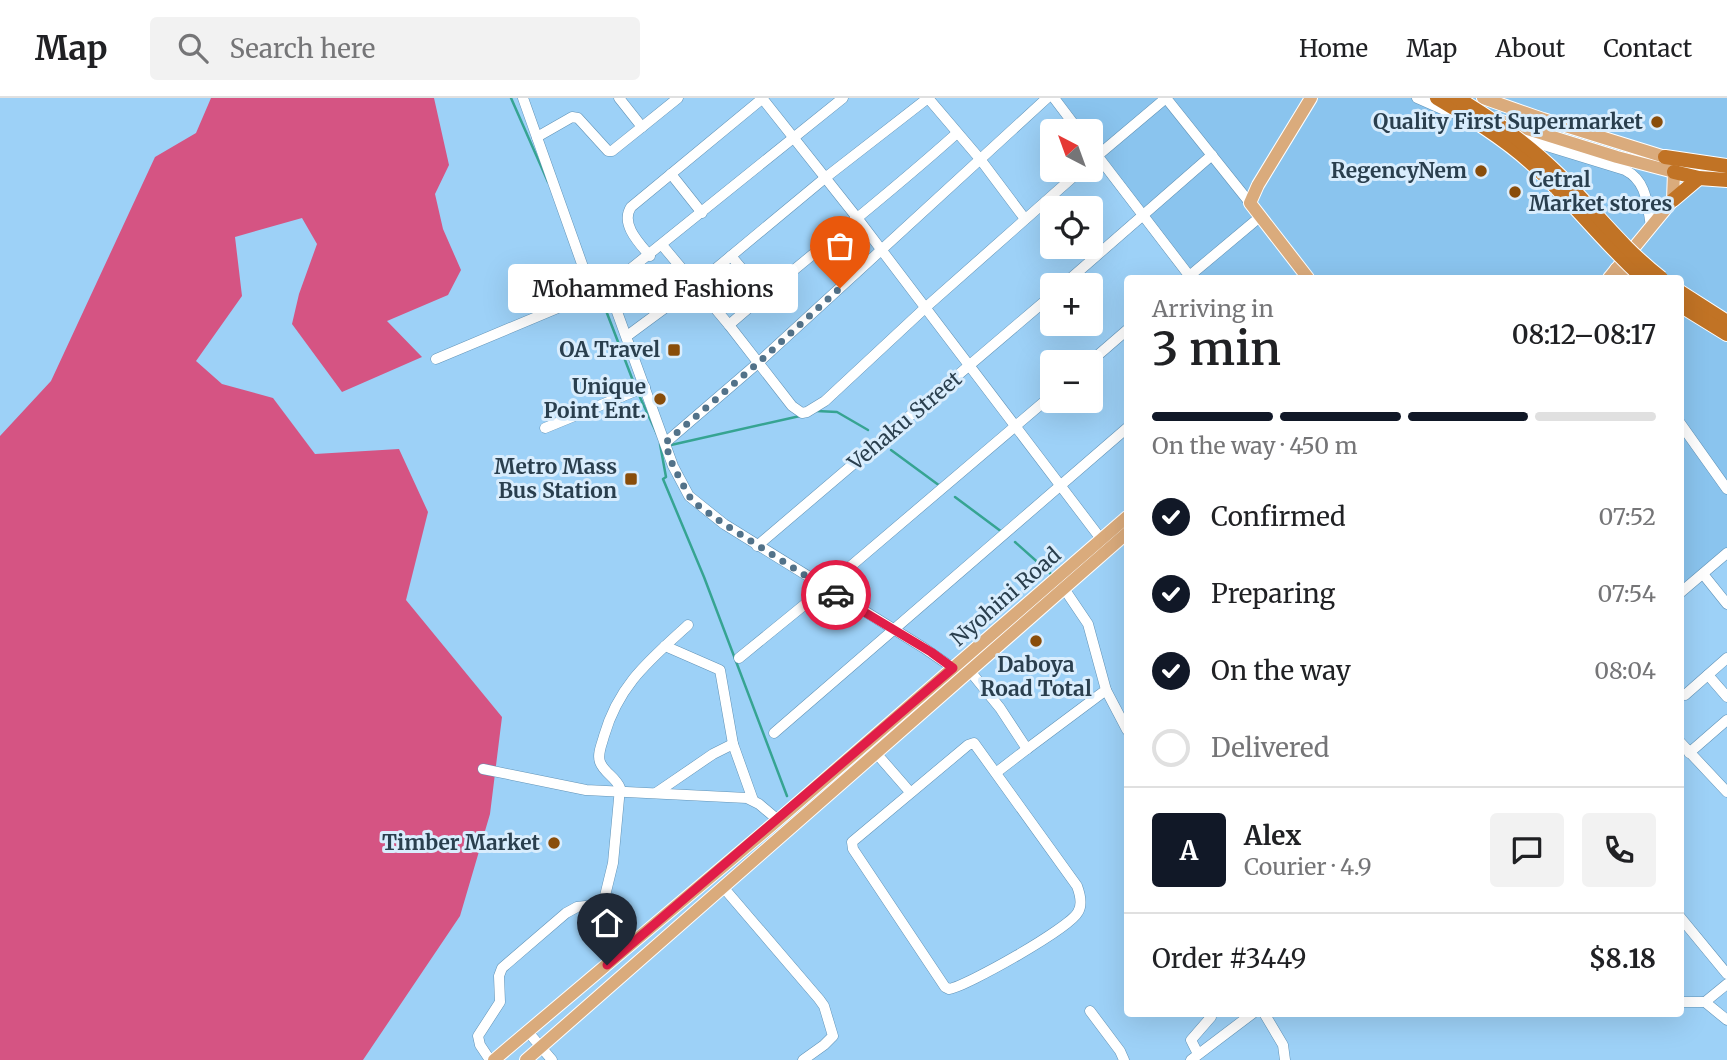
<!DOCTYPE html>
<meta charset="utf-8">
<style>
:root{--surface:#fff;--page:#f2f2f2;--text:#202124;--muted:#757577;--line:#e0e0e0;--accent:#111827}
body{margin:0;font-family:Merriweather,serif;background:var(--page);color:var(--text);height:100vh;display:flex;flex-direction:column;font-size:26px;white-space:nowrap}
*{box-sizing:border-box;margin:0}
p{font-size:23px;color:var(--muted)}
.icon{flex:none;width:38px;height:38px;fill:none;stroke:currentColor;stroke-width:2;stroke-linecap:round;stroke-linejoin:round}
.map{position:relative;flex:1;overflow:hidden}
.panel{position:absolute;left:1124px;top:177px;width:560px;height:742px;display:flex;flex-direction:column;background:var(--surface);border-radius:7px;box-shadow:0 7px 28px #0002}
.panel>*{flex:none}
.needle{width:46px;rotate:319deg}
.controls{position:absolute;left:1040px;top:21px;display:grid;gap:14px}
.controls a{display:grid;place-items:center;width:63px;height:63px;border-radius:7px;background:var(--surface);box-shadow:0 7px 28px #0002;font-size:35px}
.pin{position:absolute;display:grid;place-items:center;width:60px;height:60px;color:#fff;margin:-72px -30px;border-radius:50% 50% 50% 0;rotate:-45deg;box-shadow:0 0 7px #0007}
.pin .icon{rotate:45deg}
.courier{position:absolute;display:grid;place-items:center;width:70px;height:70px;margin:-35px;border:5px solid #e11d48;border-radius:50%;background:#fff;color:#222;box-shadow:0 2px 9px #0007}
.bubble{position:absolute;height:49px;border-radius:7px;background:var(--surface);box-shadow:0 7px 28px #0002;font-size:23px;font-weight:600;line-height:49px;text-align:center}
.head em{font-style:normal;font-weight:600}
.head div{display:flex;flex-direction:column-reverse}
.head{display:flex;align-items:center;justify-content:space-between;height:119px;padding:0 28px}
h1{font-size:46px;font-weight:600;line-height:52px}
.bar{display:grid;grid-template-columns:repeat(4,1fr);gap:10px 7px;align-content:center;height:84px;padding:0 28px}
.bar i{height:9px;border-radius:5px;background:var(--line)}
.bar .current{background:var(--accent)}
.bar p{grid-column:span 4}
.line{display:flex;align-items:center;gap:18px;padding:0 28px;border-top:2px solid var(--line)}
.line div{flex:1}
.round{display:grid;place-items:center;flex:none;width:74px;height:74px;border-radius:7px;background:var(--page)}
ol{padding:0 28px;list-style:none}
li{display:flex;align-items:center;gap:21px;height:77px}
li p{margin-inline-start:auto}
li .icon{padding:7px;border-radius:50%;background:var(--accent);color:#fff;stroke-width:4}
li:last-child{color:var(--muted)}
li i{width:38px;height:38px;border:4px solid var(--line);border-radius:50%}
header{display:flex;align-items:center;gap:42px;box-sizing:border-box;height:98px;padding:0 35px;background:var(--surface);border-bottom:2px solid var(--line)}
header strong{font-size:33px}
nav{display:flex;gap:38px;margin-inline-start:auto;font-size:24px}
.search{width:490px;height:63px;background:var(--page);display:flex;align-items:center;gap:18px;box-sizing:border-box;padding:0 24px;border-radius:7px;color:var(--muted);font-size:26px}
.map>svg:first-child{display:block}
</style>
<header>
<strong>Map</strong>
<div class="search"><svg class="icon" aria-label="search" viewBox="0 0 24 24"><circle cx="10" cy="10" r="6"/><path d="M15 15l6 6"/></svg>Search here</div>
<nav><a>Home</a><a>Map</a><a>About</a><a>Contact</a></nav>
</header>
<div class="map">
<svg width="1727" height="962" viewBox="0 0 1727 962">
<rect width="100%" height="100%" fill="#9dd1f7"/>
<!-- built -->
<polygon fill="#8ac4ee" points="1047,0 1727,0 1727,459 1680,497 1680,180 1185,180 1090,57 1090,33 1072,33"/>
<!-- forest -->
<polygon fill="#d55483" points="211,0 434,0 449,67 435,96 443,131 461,172 448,197 387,223 422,259 342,294 292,226 299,196 317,146 302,120 235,139 242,198 196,263 222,286 273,300 315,356 399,351 428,414 406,502 502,619 490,716 460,818 363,962 0,962 0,338 51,283 155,59 196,35"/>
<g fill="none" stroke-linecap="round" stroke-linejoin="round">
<!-- stream -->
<g stroke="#36a492" stroke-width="2.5">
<polyline points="511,0 548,84"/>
<polyline points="600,197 635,288"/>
<polyline points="638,295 657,336"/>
<polyline points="817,313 837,314 868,332"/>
<polyline points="660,346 666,379 663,381 704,479 787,698"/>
<polyline points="671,347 800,318"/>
<polyline points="891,352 940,388"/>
<polyline points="955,399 1002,434"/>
<polyline points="1015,444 1052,477"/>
</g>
<!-- minor casing -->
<g stroke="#6193b7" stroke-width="11">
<g id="minor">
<polyline points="523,0 593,197"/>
<polyline points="762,0 858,121 1101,441"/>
<polyline points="1054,0 1079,33"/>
<polyline points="1166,0 1250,105"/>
<polyline points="1417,0 1451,15"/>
<polyline points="642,29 678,0"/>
<polyline points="537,39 572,19 578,20 608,53 612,53 642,29 619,0"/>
<path d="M1521,40L1625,72C1647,83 1647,106 1651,128"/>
<polyline points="1090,48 1191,180"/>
<polyline points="1090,64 1166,0"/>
<polyline points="671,76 702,115"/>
<polyline points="662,147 729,227 792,308 802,315 807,314 825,303 925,210 1081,72"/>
<path d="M650,158C639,145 620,126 631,109L763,0"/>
<polyline points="731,158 764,197"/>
<polyline points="1187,180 1261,118"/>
<polyline points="1063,187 1212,57"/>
<polyline points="608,189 673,368 689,398 724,426 924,550 953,570"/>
<path d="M729,227C804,161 883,102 957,35"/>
<polyline points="627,238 696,187 825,80 928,0 980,61 1025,121"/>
<polyline points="436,261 608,189 843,0"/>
<polyline points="1090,264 1127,232"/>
<polyline points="1680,325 1727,391"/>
<polyline points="545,330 645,289"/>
<polyline points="665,345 758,265 1047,0"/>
<polyline points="757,448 1052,197"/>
<polyline points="1703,476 1727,506"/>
<polyline points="1680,495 1727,455"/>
<polyline points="665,548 720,572 733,646 753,702"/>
<polyline points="739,560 825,490 1052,297"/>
<polyline points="970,573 1000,610 1027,651 1106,592 1088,526 1063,489"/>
<polyline points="1708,577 1727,599"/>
<polyline points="1106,592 1127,632"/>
<polyline points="1685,597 1727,560"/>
<polyline points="774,635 1127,330"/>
<polyline points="1680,644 1727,694"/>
<path d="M974,645L1077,788C1080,796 1083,806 1078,814C1070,830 967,888 949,891L945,889L853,751L852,744L968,647Z"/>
<polyline points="876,655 910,694"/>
<polyline points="1689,655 1727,622"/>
<polyline points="483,671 586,692 747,700 759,706 778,722"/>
<polyline points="997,674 1027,651"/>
<polyline points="656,695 713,656 733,646"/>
<polyline points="723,789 819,901 824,908 833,938 824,947 803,962"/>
<polyline points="1680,819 1727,876"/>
<path d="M618,858L603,806L613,765L620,690C616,679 604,675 600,664C597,656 602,646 604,638C619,586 650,562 688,527"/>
<polyline points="1680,904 1705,904 1727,922"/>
<polyline points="1705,904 1727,886"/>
<polyline points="1090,913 1120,953 1124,962"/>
<polyline points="1264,915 1283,947 1285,962"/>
<polyline points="529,935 552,962"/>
<polyline points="1198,956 1191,942 1211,919"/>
<polyline points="490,962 480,947 478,938 500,904 499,878 502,870 566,815 577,809 603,806"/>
<polyline points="1191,962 1253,915"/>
</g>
</g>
<!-- major casing -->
<g stroke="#fff" stroke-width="14">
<g id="major">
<polyline points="1483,0 1543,21 1665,59 1674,74 1673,102 1609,180"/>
<polyline points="1498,22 1617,59 1674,74"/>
<polyline points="1616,171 1631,180"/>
<polyline points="1308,180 1250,105 1258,87 1311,0"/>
<polyline points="494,962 778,722 1127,419"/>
<polyline points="526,962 1127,435"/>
</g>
</g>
<!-- highway casing -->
<g stroke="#fff" stroke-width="16">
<g id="highway">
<polyline points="1665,59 1727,68"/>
<polyline points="1674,74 1699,80 1727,82"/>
<polyline points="1673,102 1699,80"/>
<polyline points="1680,194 1727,224"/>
<polyline points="1680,207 1727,236"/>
</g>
</g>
<!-- minor -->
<use href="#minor" stroke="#fff" stroke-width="10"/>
<!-- major -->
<use href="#major" stroke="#daab7c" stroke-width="12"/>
<!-- highway -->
<use href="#highway" stroke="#c17325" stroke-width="14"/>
<!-- highway-bridge casing -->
<g stroke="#fff" stroke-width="16" stroke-linecap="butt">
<g id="highway-bridge">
<path d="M1437,0C1469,19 1502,39 1530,64C1570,100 1603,144 1643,180"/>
<path d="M1457,0C1494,22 1528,46 1559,77C1593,111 1622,150 1661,180"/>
</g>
</g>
<!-- highway-bridge -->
<use href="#highway-bridge" stroke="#c17325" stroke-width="14"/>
</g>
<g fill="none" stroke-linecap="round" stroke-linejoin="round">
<!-- done -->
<polyline stroke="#527289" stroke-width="7" stroke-dasharray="0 12.6" points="836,497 724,426 696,406 689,398 673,368 665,345 758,265 840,190"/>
<!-- route -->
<polyline stroke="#e11d48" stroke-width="9" points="607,867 953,570 931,554 836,497"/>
</g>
<!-- markers -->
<g fill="#894d0a" stroke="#d9edfd" stroke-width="2.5">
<circle cx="1657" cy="24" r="7"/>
<circle cx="1481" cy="73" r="7"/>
<circle cx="1515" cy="94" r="7"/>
<rect x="667" y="245" width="14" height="14" rx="3.5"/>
<circle cx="660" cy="301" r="7"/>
<rect x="624" y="374" width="14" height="14" rx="3.5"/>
<circle cx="1036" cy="543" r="7"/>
<circle cx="554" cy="745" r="7"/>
</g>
<g text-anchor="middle" stroke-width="6" stroke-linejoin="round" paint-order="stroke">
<!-- poi labels -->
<g font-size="21" font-weight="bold" fill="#2a3f4e" stroke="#d9edfd" text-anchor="end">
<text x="1643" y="31">Quality First Supermarket</text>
<text x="1467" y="80">RegencyNem</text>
<text x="1529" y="89" text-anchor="start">Cetral<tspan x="1529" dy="24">Market stores</tspan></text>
<text x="660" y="259">OA Travel</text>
<text x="646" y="296">Unique<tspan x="646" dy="24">Point Ent.</tspan></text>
<text x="617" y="376">Metro Mass<tspan x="617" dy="24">Bus Station</tspan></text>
<text x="1036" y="574" text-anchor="middle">Daboya<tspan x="1036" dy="24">Road Total</tspan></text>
<text x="540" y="752">Timber Market</text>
</g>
<!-- street labels -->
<g font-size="21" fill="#2a3f4e" stroke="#d9edfd">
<text transform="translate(905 323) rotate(-40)" y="7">Vehaku Street</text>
<text transform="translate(1006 499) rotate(-41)" y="7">Nyohini Road</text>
</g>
</g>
</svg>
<div class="controls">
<a><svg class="needle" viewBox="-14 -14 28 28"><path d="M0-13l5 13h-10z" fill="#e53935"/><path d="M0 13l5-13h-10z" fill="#757577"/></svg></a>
<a><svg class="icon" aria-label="locate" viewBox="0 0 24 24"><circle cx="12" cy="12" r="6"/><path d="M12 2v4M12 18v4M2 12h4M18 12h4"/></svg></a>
<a>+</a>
<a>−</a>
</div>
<div class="pin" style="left:840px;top:190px;background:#ea580c"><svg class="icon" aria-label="bag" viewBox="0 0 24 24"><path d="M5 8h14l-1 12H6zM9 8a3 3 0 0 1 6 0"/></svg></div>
<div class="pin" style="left:607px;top:867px;background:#1f2937"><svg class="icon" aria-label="home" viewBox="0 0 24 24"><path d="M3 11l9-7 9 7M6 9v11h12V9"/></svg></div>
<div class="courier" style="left:836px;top:497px"><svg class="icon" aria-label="car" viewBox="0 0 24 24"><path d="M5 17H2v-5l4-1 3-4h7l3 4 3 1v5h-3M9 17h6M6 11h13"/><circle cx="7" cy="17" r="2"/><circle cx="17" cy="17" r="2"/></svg></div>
<div class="bubble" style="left:508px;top:166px;width:290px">Mohammed Fashions</div>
<section class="panel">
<div class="head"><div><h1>3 min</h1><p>Arriving in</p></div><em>08:12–08:17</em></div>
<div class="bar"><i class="current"></i><i class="current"></i><i class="current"></i><i></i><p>On the way · 450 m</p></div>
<ol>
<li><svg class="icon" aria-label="check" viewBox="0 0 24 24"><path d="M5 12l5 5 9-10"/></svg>Confirmed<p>07:52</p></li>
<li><svg class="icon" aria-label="check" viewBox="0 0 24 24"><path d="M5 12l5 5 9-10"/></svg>Preparing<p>07:54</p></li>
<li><svg class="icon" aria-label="check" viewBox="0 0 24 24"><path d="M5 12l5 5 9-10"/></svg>On the way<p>08:04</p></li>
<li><i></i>Delivered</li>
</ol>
<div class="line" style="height:126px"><b class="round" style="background:var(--accent);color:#fff">A</b><div><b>Alex</b><p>Courier · 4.9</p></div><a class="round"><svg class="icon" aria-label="chat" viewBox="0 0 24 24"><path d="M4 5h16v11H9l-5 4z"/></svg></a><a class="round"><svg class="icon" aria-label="phone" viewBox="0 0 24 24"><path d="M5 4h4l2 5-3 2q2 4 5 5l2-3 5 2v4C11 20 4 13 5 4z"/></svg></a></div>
<div class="line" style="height:91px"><div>Order #3449</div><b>$8.18</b></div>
</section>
</div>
